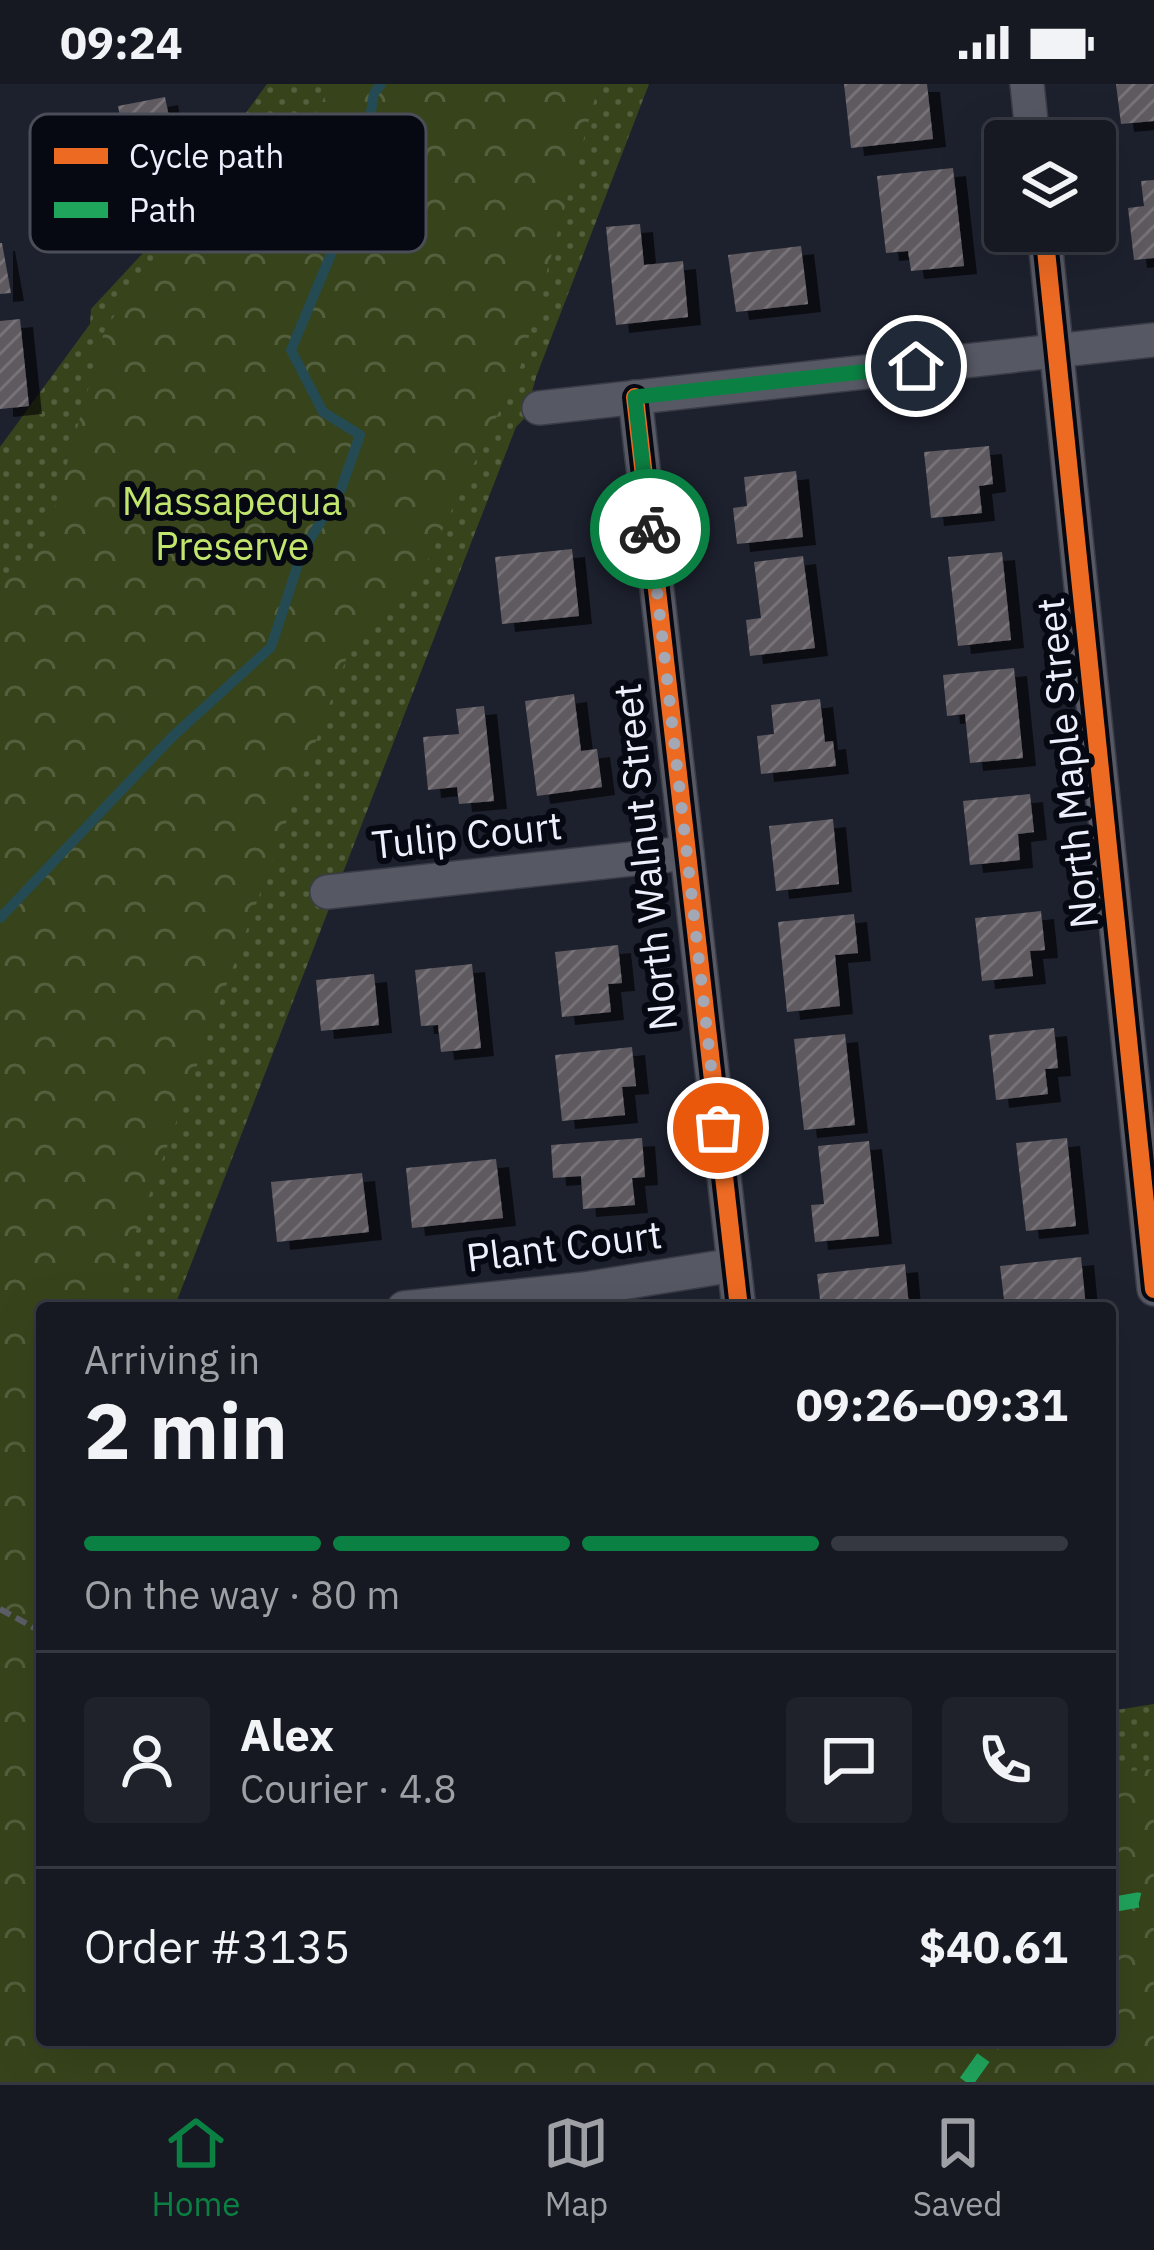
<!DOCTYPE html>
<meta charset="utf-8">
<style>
:root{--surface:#161922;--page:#1f222a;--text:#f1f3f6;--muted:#9ea0a5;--line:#353840;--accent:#0b8043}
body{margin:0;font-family:"IBM Plex Sans",sans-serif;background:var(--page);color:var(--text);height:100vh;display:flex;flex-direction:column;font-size:45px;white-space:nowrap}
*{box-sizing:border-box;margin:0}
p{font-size:39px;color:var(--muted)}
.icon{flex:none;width:66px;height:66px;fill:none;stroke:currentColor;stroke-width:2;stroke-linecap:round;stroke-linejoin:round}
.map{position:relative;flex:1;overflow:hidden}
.panel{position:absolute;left:36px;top:1218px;width:1080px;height:744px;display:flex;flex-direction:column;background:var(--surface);border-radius:12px;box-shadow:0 12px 48px #0002,0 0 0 3px var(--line)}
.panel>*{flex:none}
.fabs{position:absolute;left:984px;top:36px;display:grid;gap:24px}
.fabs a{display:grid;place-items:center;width:132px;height:132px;border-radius:12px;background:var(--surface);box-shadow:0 12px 48px #0002,0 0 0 3px var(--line);font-size:60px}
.pin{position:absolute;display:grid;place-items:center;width:102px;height:102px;color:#fff;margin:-51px;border:6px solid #fff;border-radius:50%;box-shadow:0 3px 12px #0007}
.courier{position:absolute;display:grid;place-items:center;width:120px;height:120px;margin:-60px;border:9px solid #0b8043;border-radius:50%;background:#fff;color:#222;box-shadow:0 3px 15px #0007}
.head em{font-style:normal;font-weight:700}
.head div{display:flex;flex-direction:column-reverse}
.head{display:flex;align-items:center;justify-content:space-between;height:204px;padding:0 48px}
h1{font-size:78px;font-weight:700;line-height:90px}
.bar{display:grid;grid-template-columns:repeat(4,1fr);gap:18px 12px;align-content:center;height:144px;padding:0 48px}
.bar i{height:15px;border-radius:9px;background:var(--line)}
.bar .current{background:var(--accent)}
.bar p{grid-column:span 4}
.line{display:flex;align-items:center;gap:30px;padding:0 48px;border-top:3px solid var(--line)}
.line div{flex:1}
.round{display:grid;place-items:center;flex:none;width:126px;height:126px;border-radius:12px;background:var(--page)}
.status{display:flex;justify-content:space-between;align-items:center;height:84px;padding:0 60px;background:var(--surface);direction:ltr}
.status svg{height:33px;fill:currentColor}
.menu{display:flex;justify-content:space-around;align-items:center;height:168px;border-top:3px solid var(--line);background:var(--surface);font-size:33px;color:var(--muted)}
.menu a{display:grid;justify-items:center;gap:6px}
.menu .current{color:var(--accent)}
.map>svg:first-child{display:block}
</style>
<div class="status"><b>09:24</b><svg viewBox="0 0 49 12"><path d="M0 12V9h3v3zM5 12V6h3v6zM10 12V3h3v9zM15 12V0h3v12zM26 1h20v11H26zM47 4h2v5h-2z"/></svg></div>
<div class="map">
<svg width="1154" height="1998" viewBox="0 0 1154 1998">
<defs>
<pattern id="grass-dots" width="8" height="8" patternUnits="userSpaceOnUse" patternTransform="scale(3)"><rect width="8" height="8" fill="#37441b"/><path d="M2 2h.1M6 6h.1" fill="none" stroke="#545f3d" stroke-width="1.8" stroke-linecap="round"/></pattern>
<pattern id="forest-crowns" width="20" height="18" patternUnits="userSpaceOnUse" patternTransform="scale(3)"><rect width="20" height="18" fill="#37441b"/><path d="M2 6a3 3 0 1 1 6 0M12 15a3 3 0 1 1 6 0" fill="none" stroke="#545f3d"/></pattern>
<pattern id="building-hatch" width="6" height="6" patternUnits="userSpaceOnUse" patternTransform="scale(3)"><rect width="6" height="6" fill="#5f5a5f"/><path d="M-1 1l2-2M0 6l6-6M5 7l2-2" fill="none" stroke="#767277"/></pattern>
<filter id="shadow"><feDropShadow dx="13" dy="8" stdDeviation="0" flood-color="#0009"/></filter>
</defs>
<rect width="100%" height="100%" fill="#1d212e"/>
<!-- grass -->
<polygon fill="url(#grass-dots)" points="267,0 649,0 536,293 525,334 516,343 174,1224 42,1224 42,1956 1110,1956 1110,1627 1154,1620 1154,1998 0,1998 0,363 90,240 91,225 143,169"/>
<!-- forest -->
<polygon fill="url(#forest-crowns)" points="331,0 599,0 520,284 413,507 352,559 120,1191 114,1224 42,1224 42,1956 1110,1956 1110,1689 1154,1685 1154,1998 0,1998 0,496 45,458 105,245 168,156 312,38"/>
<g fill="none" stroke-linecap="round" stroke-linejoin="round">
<!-- stream -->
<polyline stroke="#244b54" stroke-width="10" points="0,834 172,653 271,563 302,468 341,405 360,351 323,328 291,266 359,103 374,9 381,0"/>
</g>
<!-- building -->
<g fill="url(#building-hatch)" filter="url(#shadow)">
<polygon points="844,0 927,0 933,55 851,64"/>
<polygon points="1116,0 1154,0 1154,37 1121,40"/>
<polygon points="165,13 181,92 134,102 118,22"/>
<polygon points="953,84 964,182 911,187 908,167 886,169 877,92"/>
<polygon points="1154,96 1154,174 1134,176 1128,124 1144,122 1141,97"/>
<polygon points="640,140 644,181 683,177 688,233 616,241 606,143"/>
<polygon points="0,159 2,159 11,209 0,210"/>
<polygon points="801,162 808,220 736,228 728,171"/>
<polygon points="20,235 29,322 0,325 0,237"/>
<polygon points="989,362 993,400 979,402 982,429 931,434 924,368"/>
<polygon points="796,387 803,453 737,460 733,424 747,422 744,393"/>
<polygon points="572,465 579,532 502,540 495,473"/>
<polygon points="1002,468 1011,556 958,562 948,473"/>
<polygon points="803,472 815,564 750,572 746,536 761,534 754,478"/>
<polygon points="1014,584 1023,674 970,679 965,630 947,632 943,591"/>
<polygon points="574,610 581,667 597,665 602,703 537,712 525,617"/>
<polygon points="820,615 825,658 833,657 836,682 761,690 757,652 774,650 771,621"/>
<polygon points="484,622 494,717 459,720 457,703 428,706 423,653 459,650 456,625"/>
<polygon points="1030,710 1034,748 1018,750 1020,776 970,781 963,717"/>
<polygon points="833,735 839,800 776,807 769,742"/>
<polygon points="1041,827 1045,866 1030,867 1033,892 982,897 975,834"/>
<polygon points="854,830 858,869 835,871 840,922 787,928 778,838"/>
<polygon points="618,861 622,899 608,900 611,928 562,933 555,868"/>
<polygon points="472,880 481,964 441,968 438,941 421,942 415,886"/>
<polygon points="374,890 379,941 321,947 316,896"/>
<polygon points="1054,944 1058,984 1045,985 1048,1010 996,1016 989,951"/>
<polygon points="845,950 855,1041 804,1046 794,955"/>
<polygon points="632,963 636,1002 622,1003 625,1031 562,1037 555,971"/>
<polygon points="642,1054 645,1093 632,1094 635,1121 583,1125 581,1092 553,1094 551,1061"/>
<polygon points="1067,1054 1076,1142 1026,1147 1016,1059"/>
<polygon points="869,1057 879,1152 815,1158 811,1121 824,1120 818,1062"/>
<polygon points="496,1075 503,1134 412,1144 406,1084"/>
<polygon points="362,1089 369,1148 277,1158 271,1098"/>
<polygon points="1081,1173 1086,1224 1005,1224 1000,1182"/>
<polygon points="905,1180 909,1223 821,1224 817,1190"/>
</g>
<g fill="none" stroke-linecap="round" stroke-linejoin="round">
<!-- street casing -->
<g stroke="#3a3c47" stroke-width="36">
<g id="street">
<polyline points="1027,0 1033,57"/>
<polyline points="1044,147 1154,1205"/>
<polyline points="635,313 739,1224"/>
<polyline points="539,324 1154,256"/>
<polyline points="327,808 687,769"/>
<polyline points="404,1224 584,1205 734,1181"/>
</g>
</g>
<!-- path -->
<polyline stroke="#5c5e68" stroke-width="6" stroke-dasharray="12 6" stroke-linecap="butt" points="0,1525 42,1548"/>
<!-- street -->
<use href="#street" stroke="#565964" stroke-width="33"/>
<!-- quiet -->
<g stroke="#20a55d" stroke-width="15" stroke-dasharray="30 15" stroke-linecap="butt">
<polyline points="1110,1821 1138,1816 1154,1820"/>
<polyline points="966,1998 996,1956"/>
</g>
<!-- cycleway casing -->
<g stroke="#060812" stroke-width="26">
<g id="cycleway">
<polyline points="1044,147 1154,1205"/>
<polyline points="635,313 739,1224"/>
</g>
</g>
<!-- cycleway -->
<use href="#cycleway" stroke="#ed6a23" stroke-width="18"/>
</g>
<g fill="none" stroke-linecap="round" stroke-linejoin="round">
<!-- done -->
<polyline stroke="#a4a8b5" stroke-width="12" stroke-dasharray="0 21.6" points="650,445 718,1044"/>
<!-- route -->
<polyline stroke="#0b8043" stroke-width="15" points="650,445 635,313 916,282"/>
</g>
<g text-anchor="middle" stroke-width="12" stroke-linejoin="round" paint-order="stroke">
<!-- park labels -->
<g font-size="39" fill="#c1e56d" stroke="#060812">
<text x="232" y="431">Massapequa<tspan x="232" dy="45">Preserve</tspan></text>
</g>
<!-- street labels -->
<g font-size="39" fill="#ecf0fd" stroke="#060812">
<text transform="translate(1067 679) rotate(-96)" y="14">North Maple Street</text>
<text transform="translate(467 751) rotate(-6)" y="14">Tulip Court</text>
<text transform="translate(645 773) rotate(-96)" y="14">North Walnut Street</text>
<text transform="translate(564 1162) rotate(-7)" y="14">Plant Court</text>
</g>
</g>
<!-- legend -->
<rect x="30" y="30" width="396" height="138" rx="18" fill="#060812" stroke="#4b4e58" stroke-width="3"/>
<rect x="54" y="64" width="54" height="16" fill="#ed6a23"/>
<rect x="54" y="118" width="54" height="16" fill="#20a55d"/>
<g font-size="33" fill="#ecf0fd">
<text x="129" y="84">Cycle path</text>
<text x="129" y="138">Path</text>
</g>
</svg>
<div class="fabs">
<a><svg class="icon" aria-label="layers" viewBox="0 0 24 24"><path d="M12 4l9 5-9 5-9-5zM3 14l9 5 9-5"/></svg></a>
</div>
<div class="pin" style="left:718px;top:1044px;background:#ea580c"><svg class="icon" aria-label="bag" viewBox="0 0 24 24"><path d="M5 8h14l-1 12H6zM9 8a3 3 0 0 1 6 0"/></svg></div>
<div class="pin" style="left:916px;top:282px;background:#1f2937"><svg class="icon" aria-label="home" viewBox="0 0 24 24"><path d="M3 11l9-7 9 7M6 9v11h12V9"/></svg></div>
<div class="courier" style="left:650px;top:445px"><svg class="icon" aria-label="bike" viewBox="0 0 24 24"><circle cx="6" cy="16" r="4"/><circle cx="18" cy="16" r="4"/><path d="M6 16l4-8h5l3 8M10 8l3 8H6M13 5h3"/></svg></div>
<section class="panel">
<div class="head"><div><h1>2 min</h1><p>Arriving in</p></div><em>09:26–09:31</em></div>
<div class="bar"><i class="current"></i><i class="current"></i><i class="current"></i><i></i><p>On the way · 80 m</p></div>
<div class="line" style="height:216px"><a class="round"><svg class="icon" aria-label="person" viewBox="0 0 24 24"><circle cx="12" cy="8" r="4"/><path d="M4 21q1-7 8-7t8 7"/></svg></a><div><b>Alex</b><p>Courier · 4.8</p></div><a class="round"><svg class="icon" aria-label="chat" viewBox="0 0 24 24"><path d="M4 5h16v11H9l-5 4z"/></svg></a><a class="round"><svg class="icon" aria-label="phone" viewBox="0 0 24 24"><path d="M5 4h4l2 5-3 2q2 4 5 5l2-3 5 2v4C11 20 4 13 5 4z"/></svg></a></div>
<div class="line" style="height:156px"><div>Order #3135</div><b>$40.61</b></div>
</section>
</div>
<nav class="menu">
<a class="current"><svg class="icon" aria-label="home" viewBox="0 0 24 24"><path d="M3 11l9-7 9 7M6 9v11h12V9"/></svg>Home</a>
<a><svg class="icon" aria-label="map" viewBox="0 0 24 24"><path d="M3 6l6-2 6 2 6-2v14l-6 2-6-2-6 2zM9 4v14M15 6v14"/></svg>Map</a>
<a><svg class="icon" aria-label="saved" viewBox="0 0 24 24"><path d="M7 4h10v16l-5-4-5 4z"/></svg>Saved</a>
</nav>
